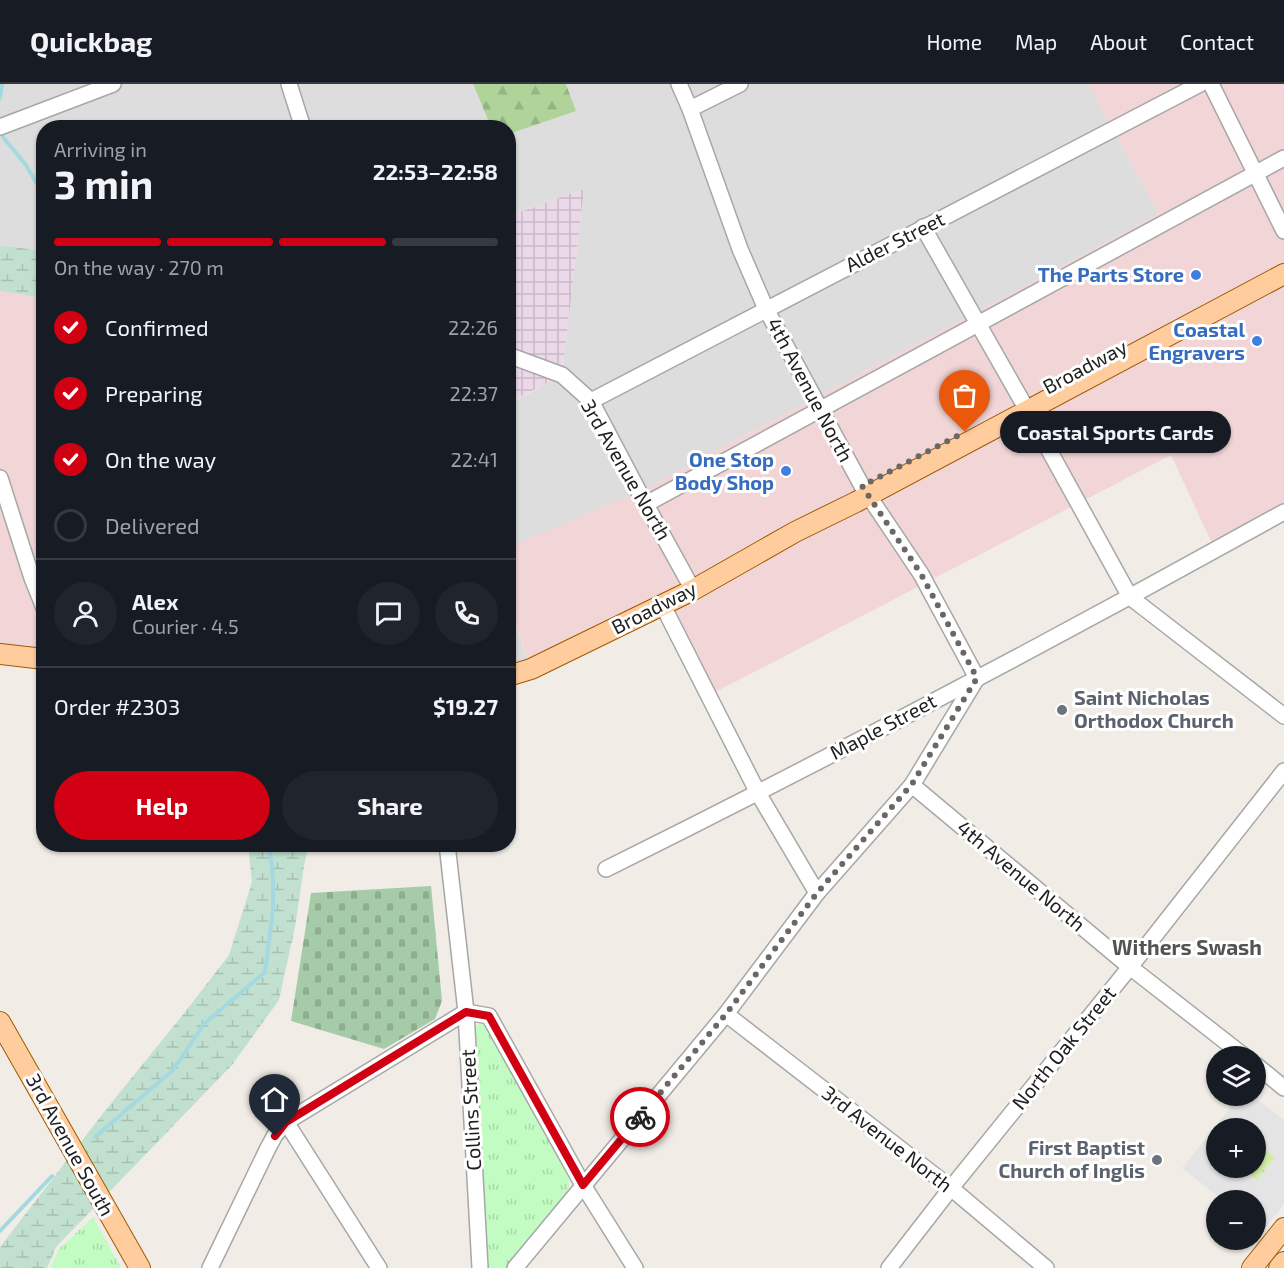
<!DOCTYPE html>
<meta charset="utf-8">
<style>
:root{--surface:#171b24;--page:#20242c;--text:#f1f3f6;--muted:#9ea1a6;--line:#363941;--accent:#d10012}
body{margin:0;font-family:"Exo 2",sans-serif;background:var(--page);color:var(--text);height:100vh;display:flex;flex-direction:column;font-size:22px;white-space:nowrap}
*{box-sizing:border-box;margin:0}
p{font-size:20px;color:var(--muted)}
.icon{flex:none;width:33px;height:33px;fill:none;stroke:currentColor;stroke-width:2;stroke-linecap:round;stroke-linejoin:round}
.map{position:relative;flex:1;overflow:hidden}
.side{position:absolute;left:36px;top:36px;width:480px;height:732px;display:flex;flex-direction:column;background:var(--surface);border-radius:24px;box-shadow:0 2px 4px #0004}
.side>*{flex:none}
.controls{position:absolute;left:1206px;top:962px;display:grid;gap:12px}
.controls a{display:grid;place-items:center;width:60px;height:60px;border-radius:50%;background:var(--surface);box-shadow:0 2px 4px #0004;font-size:30px}
.pin{position:absolute;display:grid;place-items:center;width:51px;height:51px;color:#fff;margin:-62px -26px;border-radius:50% 50% 50% 0;rotate:-45deg;box-shadow:0 0 6px #0007}
.pin .icon{rotate:45deg}
.courier{position:absolute;display:grid;place-items:center;width:60px;height:60px;margin:-30px;border:4px solid #d10012;border-radius:50%;background:#fff;color:#222;box-shadow:0 2px 8px #0007}
.bubble{position:absolute;height:42px;border-radius:21px;background:var(--surface);box-shadow:0 2px 4px #0004;font-size:20px;font-weight:700;line-height:42px;text-align:center}
.overview em{font-style:normal;font-weight:700}
.overview div{display:flex;flex-direction:column-reverse}
.overview{display:flex;align-items:center;justify-content:space-between;height:102px;padding:0 18px}
h1{font-size:39px;font-weight:700;line-height:45px}
.bar{display:grid;grid-template-columns:repeat(4,1fr);gap:9px 6px;align-content:center;height:72px;padding:0 18px}
.bar i{height:8px;border-radius:4px;background:var(--line)}
.bar .selected{background:var(--accent)}
.bar p{grid-column:span 4}
.line{display:flex;align-items:center;gap:15px;padding:0 18px;border-top:2px solid var(--line)}
.line div{flex:1}
.round{display:grid;place-items:center;flex:none;width:63px;height:63px;border-radius:32px;background:var(--page)}
ol{padding:0 18px;list-style:none}
li{display:flex;align-items:center;gap:18px;height:66px}
li p{margin-inline-start:auto}
li .icon{padding:6px;border-radius:50%;background:var(--accent);color:#fff;stroke-width:4}
li:last-child{color:var(--muted)}
li i{width:33px;height:33px;border:3px solid var(--line);border-radius:50%}
.action{display:flex;gap:12px;margin-top:auto;padding:12px 18px}
.action a{flex:1;height:69px;border-radius:36px;background:var(--accent);color:#fff;font-size:24px;font-weight:700;line-height:69px;text-align:center}
.action a+a{background:var(--page);color:var(--text)}
header{display:flex;align-items:center;gap:36px;box-sizing:border-box;height:84px;padding:0 30px;background:var(--surface);border-bottom:2px solid var(--line)}
header strong{font-size:28px}
nav{display:flex;gap:33px;margin-inline-start:auto;font-size:21px}
.map>svg:first-child{display:block}
</style>
<header>
<strong>Quickbag</strong>
<nav><a>Home</a><a>Map</a><a>About</a><a>Contact</a></nav>
</header>
<div class="map">
<svg width="1284" height="1184" viewBox="0 0 1284 1184">
<defs>
<pattern id="industrial-grid" width="8" height="8" patternUnits="userSpaceOnUse" patternTransform="scale(1.5)"><rect width="8" height="8" fill="#ebd8e9"/><path d="M0 4h8M4 0v8" fill="none" stroke="#c9b9c8"/></pattern>
<pattern id="grass-tufts" width="24" height="20" patternUnits="userSpaceOnUse" patternTransform="scale(1.5)"><rect width="24" height="20" fill="#d1edaa"/><path d="M3 7l-1-3M5 7V3M7 7l1-3M15 17l-1-3M17 17v-4M19 17l1-3" fill="none" stroke="#b3cb92"/></pattern>
<pattern id="forest-firs" width="22" height="20" patternUnits="userSpaceOnUse" patternTransform="scale(1.5)"><rect width="22" height="20" fill="#afd399"/><path d="M5 1l3.5 6h-7zM16 11l3.5 6h-7z" fill="#96b584"/></pattern>
<pattern id="wetland-marsh" width="20" height="14" patternUnits="userSpaceOnUse" patternTransform="scale(1.5)"><rect width="20" height="14" fill="#c2e0d0"/><path d="M1 5h8M5 5V1M11 12h8M15 12V8" fill="none" stroke="#a6c0b2"/></pattern>
<pattern id="cemetery-stones" width="16" height="16" patternUnits="userSpaceOnUse" patternTransform="scale(1.5)"><rect width="16" height="16" fill="#a6cba8"/><path d="M2 7V4a2 2 0 0 1 4 0v3zM10 15v-3a2 2 0 0 1 4 0v3z" fill="#8fae90"/></pattern>
<pattern id="park-tufts" width="24" height="20" patternUnits="userSpaceOnUse" patternTransform="scale(1.5)"><rect width="24" height="20" fill="#c3fcc2"/><path d="M3 7l-1-3M5 7V3M7 7l1-3M15 17l-1-3M17 17v-4M19 17l1-3" fill="none" stroke="#a7d8a6"/></pattern>
</defs>
<rect width="100%" height="100%" fill="#f1ede6"/>
<!-- residential -->
<g fill="#dedddd">
<polygon points="0,0 473,0 491,43 44,44 43,167 0,161"/>
<polygon points="566,0 1088,0 1159,130 639,408 509,463 509,320 562,291 584,105 509,132 508,50 576,27"/>
<polygon points="508,519 531,585 508,592"/>
</g>
<!-- commercial -->
<g fill="#f2d5d6">
<polygon points="1088,0 1284,0 1284,428 1215,466 1171,371 708,612 662,520 531,585 509,519 508,463 639,408 1159,130"/>
<polygon points="0,207 43,214 43,575 0,570"/>
</g>
<!-- industrial -->
<polygon fill="url(#industrial-grid)" points="584,105 562,291 509,319 509,132"/>
<!-- grass -->
<polygon fill="url(#grass-tufts)" points="1256,1058 1275,1073 1257,1097 1240,1083 1256,1083"/>
<!-- forest -->
<polygon fill="url(#forest-firs)" points="473,0 566,0 576,27 509,50 508,44 491,43"/>
<!-- wetland -->
<g fill="url(#wetland-marsh)">
<polygon points="0,161 43,167 43,214 0,207"/>
<polygon points="248,761 309,761 304,782 295,843 279,916 232,981 56,1163 47,1184 0,1184 0,1163 104,1028 185,928 229,871 252,798"/>
</g>
<!-- cemetery -->
<polygon fill="url(#cemetery-stones)" points="431,802 442,917 435,935 384,965 291,937 311,809"/>
<!-- park -->
<g fill="url(#park-tufts)">
<polygon points="485,939 567,1086 569,1097 568,1108 506,1184 488,1184 475,942"/>
<polygon points="93,1133 121,1184 50,1184 59,1165"/>
</g>
<!-- parking -->
<path fill="#e4e4e4" fill-rule="evenodd" d="M1240,1011H1252L1284,1036V1120L1263,1147L1256,1141V1116H1223L1182,1084ZM1216,1044H1256V1058L1275,1073L1257,1096L1240,1083H1216Z"/>
<g fill="none" stroke-linecap="round" stroke-linejoin="round">
<!-- stream -->
<g stroke="#a5d9e1" stroke-width="4">
<polyline points="0,14 2,0"/>
<polyline points="3,53 26,81 44,112"/>
<polyline points="95,1053 173,986 204,940 265,888 273,826 273,794 269,760"/>
<polyline points="0,1147 52,1092"/>
</g>
<!-- minor casing -->
<g stroke="#a7a7a7" stroke-width="18">
<g id="minor">
<polyline points="289,0 303,44"/>
<polyline points="1211,0 1284,147"/>
<polyline points="690,25 740,0"/>
<polyline points="0,43 113,0"/>
<polyline points="923,143 1022,317 1130,513 1284,632"/>
<polyline points="508,271 562,291 591,317 639,408 693,506"/>
<polyline points="591,317 1200,0"/>
<polyline points="0,394 32,494 44,524"/>
<polyline points="646,420 1284,74"/>
<polyline points="662,520 758,709 817,809"/>
<polyline points="912,701 1130,883 1244,972"/>
<polyline points="447,760 466,928 480,1184"/>
<path d="M606,785C835,671 1061,552 1284,428"/>
<polyline points="726,930 951,1104 1046,1184"/>
<polyline points="1256,981 1284,1004"/>
<polyline points="286,1038 379,1184"/>
<polyline points="210,1184 268,1064 275,1051 286,1038 466,928 489,932 583,1101 635,1184"/>
<polyline points="515,1184 726,930 817,809 912,701 977,594 921,490 862,402 766,225 740,165 690,25 679,0"/>
<polyline points="889,1184 951,1104 1130,883 1284,687"/>
</g>
</g>
<!-- major casing -->
<g stroke="#9d5b00" stroke-width="22">
<g id="major">
<polyline points="0,570 44,575"/>
<polyline points="508,592 531,585 693,506 795,448 856,418 1284,190"/>
<polyline points="0,938 140,1184"/>
<polyline points="1252,1184 1284,1144"/>
<polyline points="1279,1184 1284,1178"/>
</g>
</g>
<!-- minor -->
<use href="#minor" stroke="#fff" stroke-width="15"/>
<!-- major -->
<use href="#major" stroke="#ffcc9e" stroke-width="20"/>
</g>
<g fill="none" stroke-linecap="round" stroke-linejoin="round">
<!-- done -->
<polyline stroke="#696865" stroke-width="6" stroke-dasharray="0 10.8" points="640,1033 726,930 817,809 912,700 977,594 921,490 862,402 965,348"/>
<!-- route -->
<polyline stroke="#d10012" stroke-width="8" points="275,1052 286,1038 466,928 489,932 583,1101 640,1033"/>
</g>
<!-- markers -->
<g fill="#3f7fe0" stroke="#fff" stroke-width="2">
<circle cx="1196" cy="191" r="6"/>
<circle cx="1257" cy="257" r="6"/>
<circle cx="786" cy="387" r="6"/>
</g>
<g fill="#6b7280" stroke="#fff" stroke-width="2">
<circle cx="1062" cy="626" r="6"/>
<circle cx="1157" cy="1076" r="6"/>
</g>
<g text-anchor="middle" stroke-width="6" stroke-linejoin="round" paint-order="stroke">
<!-- street labels -->
<g font-size="20" fill="#202020" stroke="#fff">
<text transform="translate(895 158) rotate(-27)" y="7">Alder Street</text>
<text transform="translate(1085 283) rotate(-28)" y="7">Broadway</text>
<text transform="translate(810 306) rotate(62)" y="7">4th Avenue North</text>
<text transform="translate(626 386) rotate(60)" y="7">3rd Avenue North</text>
<text transform="translate(654 524) rotate(-27)" y="7">Broadway</text>
<text transform="translate(883 643) rotate(-28)" y="7">Maple Street</text>
<text transform="translate(1021 792) rotate(40)" y="7">4th Avenue North</text>
<text transform="translate(1064 964) rotate(-51)" y="7">North Oak Street</text>
<text transform="translate(471 1026) rotate(-93)" y="7">Collins Street</text>
<text transform="translate(887 1055) rotate(38)" y="7">3rd Avenue North</text>
<text transform="translate(70 1061) rotate(61)" y="7">3rd Avenue South</text>
</g>
<!-- shop labels -->
<g font-size="20" font-weight="bold" fill="#366cbe" stroke="#fff" text-anchor="end">
<text x="1184" y="198">The Parts Store</text>
<text x="1245" y="253">Coastal<tspan x="1245" dy="23">Engravers</tspan></text>
<text x="774" y="383">One Stop<tspan x="774" dy="23">Body Shop</tspan></text>
</g>
<!-- worship labels -->
<g font-size="20" font-weight="bold" fill="#5b616d" stroke="#fff" text-anchor="start">
<text x="1074" y="621">Saint Nicholas<tspan x="1074" dy="23">Orthodox Church</tspan></text>
<text x="1145" y="1071" text-anchor="end">First Baptist<tspan x="1145" dy="23">Church of Inglis</tspan></text>
</g>
<!-- neighbourhood labels -->
<g font-size="21" font-weight="bold" fill="#535353" stroke="#fff">
<text x="1187" y="871">Withers Swash</text>
</g>
</g>
</svg>
<div class="controls">
<a><svg class="icon" aria-label="layers" viewBox="0 0 24 24"><path d="M12 4l9 5-9 5-9-5zM3 14l9 5 9-5"/></svg></a>
<a>+</a>
<a>−</a>
</div>
<div class="pin" style="left:965px;top:348px;background:#ea580c"><svg class="icon" aria-label="bag" viewBox="0 0 24 24"><path d="M5 8h14l-1 12H6zM9 8a3 3 0 0 1 6 0"/></svg></div>
<div class="pin" style="left:275px;top:1052px;background:#1f2937"><svg class="icon" aria-label="home" viewBox="0 0 24 24"><path d="M3 11l9-7 9 7M6 9v11h12V9"/></svg></div>
<div class="courier" style="left:640px;top:1033px"><svg class="icon" aria-label="bike" viewBox="0 0 24 24"><circle cx="6" cy="16" r="4"/><circle cx="18" cy="16" r="4"/><path d="M6 16l4-8h5l3 8M10 8l3 8H6M13 5h3"/></svg></div>
<div class="bubble" style="left:1000px;top:327px;width:231px">Coastal Sports Cards</div>
<section class="side">
<div class="overview"><div><h1>3 min</h1><p>Arriving in</p></div><em>22:53–22:58</em></div>
<div class="bar"><i class="selected"></i><i class="selected"></i><i class="selected"></i><i></i><p>On the way · 270 m</p></div>
<ol>
<li><svg class="icon" aria-label="check" viewBox="0 0 24 24"><path d="M5 12l5 5 9-10"/></svg>Confirmed<p>22:26</p></li>
<li><svg class="icon" aria-label="check" viewBox="0 0 24 24"><path d="M5 12l5 5 9-10"/></svg>Preparing<p>22:37</p></li>
<li><svg class="icon" aria-label="check" viewBox="0 0 24 24"><path d="M5 12l5 5 9-10"/></svg>On the way<p>22:41</p></li>
<li><i></i>Delivered</li>
</ol>
<div class="line" style="height:108px"><a class="round"><svg class="icon" aria-label="person" viewBox="0 0 24 24"><circle cx="12" cy="8" r="4"/><path d="M4 21q1-7 8-7t8 7"/></svg></a><div><b>Alex</b><p>Courier · 4.5</p></div><a class="round"><svg class="icon" aria-label="chat" viewBox="0 0 24 24"><path d="M4 5h16v11H9l-5 4z"/></svg></a><a class="round"><svg class="icon" aria-label="phone" viewBox="0 0 24 24"><path d="M5 4h4l2 5-3 2q2 4 5 5l2-3 5 2v4C11 20 4 13 5 4z"/></svg></a></div>
<div class="line" style="height:78px"><div>Order #2303</div><b>$19.27</b></div>
<div class="action"><a>Help</a><a>Share</a></div>
</section>
</div>
